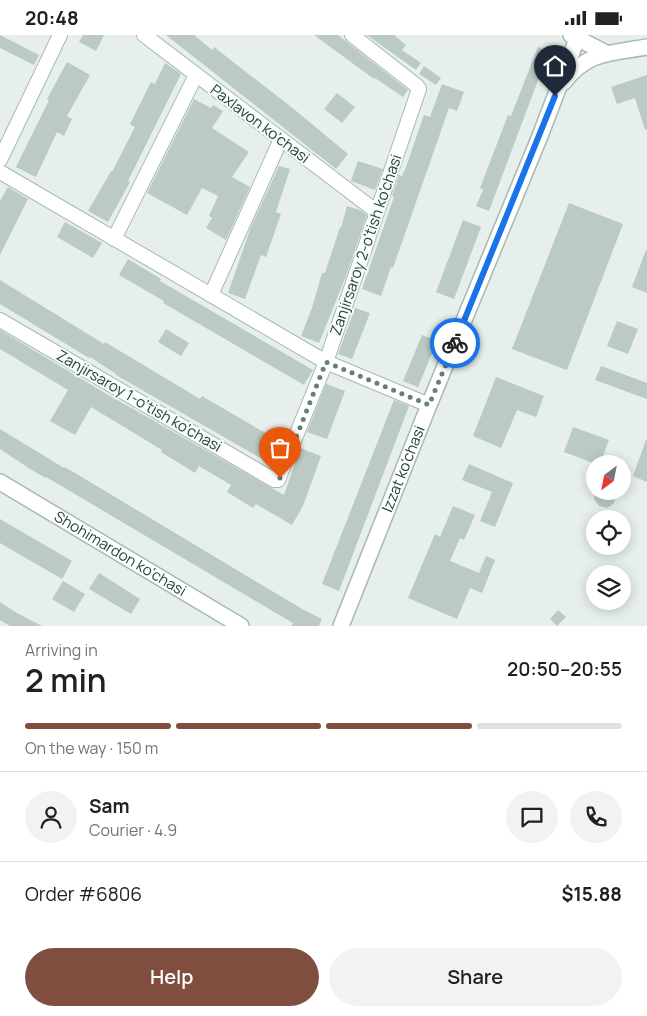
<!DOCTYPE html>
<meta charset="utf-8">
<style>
:root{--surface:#fff;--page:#f2f2f2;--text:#202124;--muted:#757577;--line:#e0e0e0;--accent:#7f4e3f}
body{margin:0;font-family:Manrope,sans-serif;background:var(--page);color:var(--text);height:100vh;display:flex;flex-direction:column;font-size:19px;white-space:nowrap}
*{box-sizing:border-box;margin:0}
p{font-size:16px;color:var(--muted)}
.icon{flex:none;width:28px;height:28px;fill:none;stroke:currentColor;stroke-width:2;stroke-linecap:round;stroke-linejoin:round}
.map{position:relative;height:591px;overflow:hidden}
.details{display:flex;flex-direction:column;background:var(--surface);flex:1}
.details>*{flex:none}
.needle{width:32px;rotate:212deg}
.tools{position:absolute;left:586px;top:420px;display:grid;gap:10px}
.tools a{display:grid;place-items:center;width:45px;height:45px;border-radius:50%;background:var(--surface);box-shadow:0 2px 12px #0003;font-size:25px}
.pin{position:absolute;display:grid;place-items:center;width:42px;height:42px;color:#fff;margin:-51px -21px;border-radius:50% 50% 50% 0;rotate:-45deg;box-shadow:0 0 5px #0007}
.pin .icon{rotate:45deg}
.courier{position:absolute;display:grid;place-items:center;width:50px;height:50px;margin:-25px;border:4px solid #1a73e8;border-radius:50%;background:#fff;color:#222;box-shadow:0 1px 6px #0007}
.overview em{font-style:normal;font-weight:600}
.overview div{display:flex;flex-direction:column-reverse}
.overview{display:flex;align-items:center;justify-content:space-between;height:85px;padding:0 25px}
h1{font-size:32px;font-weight:600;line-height:38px}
.bar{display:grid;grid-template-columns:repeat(4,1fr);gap:8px 5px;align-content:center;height:60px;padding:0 25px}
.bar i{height:6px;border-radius:4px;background:var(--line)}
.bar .current{background:var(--accent)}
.bar p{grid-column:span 4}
.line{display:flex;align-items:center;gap:12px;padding:0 25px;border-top:1px solid var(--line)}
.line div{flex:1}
.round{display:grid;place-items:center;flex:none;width:52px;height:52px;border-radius:26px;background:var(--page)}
.button{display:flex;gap:10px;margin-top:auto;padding:10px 25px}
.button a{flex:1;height:58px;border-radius:30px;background:var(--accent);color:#fff;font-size:20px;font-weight:600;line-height:58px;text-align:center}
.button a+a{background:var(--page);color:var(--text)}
.status{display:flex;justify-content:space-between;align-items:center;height:35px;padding:0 25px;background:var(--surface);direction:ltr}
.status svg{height:14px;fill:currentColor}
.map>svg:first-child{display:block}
</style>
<div class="status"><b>20:48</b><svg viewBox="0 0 49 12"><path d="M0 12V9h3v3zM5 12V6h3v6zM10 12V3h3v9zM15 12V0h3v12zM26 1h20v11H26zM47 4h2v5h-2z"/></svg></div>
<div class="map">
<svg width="647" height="591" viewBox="0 0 647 591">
<rect width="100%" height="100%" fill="#e6efeb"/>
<!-- building -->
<g fill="#bbcac4">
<polygon points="0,0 39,20 34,30 0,13"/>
<polygon points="83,0 104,0 96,16 79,7"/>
<polygon points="166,0 194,0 212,15 214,12 295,75 348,119 336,134"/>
<polygon points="314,0 338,0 408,55 403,62 375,43 374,44"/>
<polygon points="367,0 394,0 406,10 402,15 421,28 416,35"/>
<polygon points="538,12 549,16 489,176 476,171 483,155 480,153 508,80 511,81"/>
<polygon points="67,27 90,40 67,81 72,84 64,101 57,97 36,142 16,132 49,65 47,64"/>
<polygon points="165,28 181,39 128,146 130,147 108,187 88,176 111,136 112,137 135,92 130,89 151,47 155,49"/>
<polygon points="424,31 441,43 436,50 419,39"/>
<polygon points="647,40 647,94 645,95 635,63 617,69 611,52"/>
<polygon points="442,49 464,57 457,76 449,73 393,233 391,232 381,261 362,254 394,162 392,161 399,140 402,141 406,132 424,80 430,82"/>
<polygon points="337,58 355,72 342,88 324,74"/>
<polygon points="194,64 211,73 213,70 223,76 212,93 249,117 232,142 250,152 226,205 206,193 212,183 209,181 218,161 202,153 187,180 147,158"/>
<polygon points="358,126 383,134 375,155 351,146"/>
<polygon points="279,131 290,134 276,177 281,179 266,222 261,220 245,264 228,258 251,192"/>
<polygon points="8,152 28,164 0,220 0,166"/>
<polygon points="569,168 623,189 567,335 512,314"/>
<polygon points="347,171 360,175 367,180 346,241 319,308 301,301 312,273 322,238 325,238 340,192 341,193"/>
<polygon points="463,185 481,192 454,264 436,257"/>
<polygon points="65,187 102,208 93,223 57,202"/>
<polygon points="646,215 647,215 647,258 632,252"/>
<polygon points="128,224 161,244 160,246 313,335 304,350 163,268 164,266 119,240"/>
<polygon points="0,245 104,309 105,307 200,364 202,361 281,407 269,428 116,340 116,339 90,322 89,323 0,269"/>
<polygon points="355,273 370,278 352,324 338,319"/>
<polygon points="617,286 638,294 628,319 607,311"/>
<polygon points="166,294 189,308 181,321 158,307"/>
<polygon points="0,295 105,358 284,460 300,413 321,421 303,471 292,490 256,469 253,473 227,457 231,450 199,431 195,438 161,417 162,415 91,372 75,400 50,386 68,355 0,314"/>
<polygon points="422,300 437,306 418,352 403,346"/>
<polygon points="601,331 647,348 647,364 595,345"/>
<polygon points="496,342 544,361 536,382 517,375 501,413 473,401"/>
<polygon points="326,349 345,356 327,404 307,397"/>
<polygon points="394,365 409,371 339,556 322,549"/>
<polygon points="573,392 609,405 600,429 596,429 564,417"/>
<polygon points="0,394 64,433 65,432 302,574 322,584 319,591 292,591 293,588 46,442 46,443 30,434 0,414"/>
<polygon points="646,405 647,405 647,447 633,441"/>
<polygon points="469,429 513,448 495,492 480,486 492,457 462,445"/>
<polygon points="595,456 616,456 614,468 607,473 599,471 594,464"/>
<polygon points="453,471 475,480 464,505 460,503 450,526 479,538 486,521 495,525 482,558 470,553 457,584 408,563 435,499 440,502"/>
<polygon points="0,484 72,526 62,544 0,508"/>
<polygon points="99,538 140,564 131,579 89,554"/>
<polygon points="63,546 85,559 74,577 52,564"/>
<polygon points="0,567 17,578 42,591 10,591 0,585"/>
<polygon points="558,575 566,582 557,591 550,584"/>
</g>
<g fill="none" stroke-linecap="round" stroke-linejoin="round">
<!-- minor casing -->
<g stroke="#a8b8b2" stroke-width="16">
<g id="minor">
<polyline points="144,0 377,177"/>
<polyline points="0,125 60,0"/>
<polyline points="0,137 326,327 429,370"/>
<polyline points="114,204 196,40"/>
<polyline points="211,260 281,104"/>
<polyline points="0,285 274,445 278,445 326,327 419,54 417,51 352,0"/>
</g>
</g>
<!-- tertiary casing -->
<g stroke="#a8b8b2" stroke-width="18">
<g id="tertiary">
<polyline points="571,0 606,18"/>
<path d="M564,47C587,16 613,18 647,12"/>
<path id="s1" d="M341,591L429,370L540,101L577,4"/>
</g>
</g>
<!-- secondary casing -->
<g stroke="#a4bbb3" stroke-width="18">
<g id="secondary">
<path id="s2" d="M0,447L241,591"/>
</g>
</g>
<!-- minor -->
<use href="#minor" stroke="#fff" stroke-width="14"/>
<!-- tertiary -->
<use href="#tertiary" stroke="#fff" stroke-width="15"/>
<!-- secondary -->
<use href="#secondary" stroke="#fff" stroke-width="15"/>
</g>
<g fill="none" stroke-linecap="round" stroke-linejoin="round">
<!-- done -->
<polyline stroke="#687f78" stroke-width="5" stroke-dasharray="0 9" points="280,443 326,327 429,370 455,308"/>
<!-- route -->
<polyline stroke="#1a73e8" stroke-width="6" points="455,308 555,61"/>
</g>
<g text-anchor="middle" stroke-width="4" stroke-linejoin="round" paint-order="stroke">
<!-- street labels -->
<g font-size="15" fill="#24423a" stroke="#f7fbf9">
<text transform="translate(260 89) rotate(37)" y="5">Paxlavon ko'chasi</text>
<text transform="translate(366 210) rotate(-71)" y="5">Zanjirsaroy 2-o'tish ko'chasi</text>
<text transform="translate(139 366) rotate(30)" y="5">Zanjirsaroy 1-o'tish ko'chasi</text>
<text dy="5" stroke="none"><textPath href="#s1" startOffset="169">Izzat ko'chasi</textPath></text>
<text dy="5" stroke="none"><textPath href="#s2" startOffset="140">Shohimardon ko'chasi</textPath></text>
</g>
</g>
</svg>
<div class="tools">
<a><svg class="needle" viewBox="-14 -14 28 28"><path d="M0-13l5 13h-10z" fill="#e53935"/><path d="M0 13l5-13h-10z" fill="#757577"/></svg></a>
<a><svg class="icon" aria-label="locate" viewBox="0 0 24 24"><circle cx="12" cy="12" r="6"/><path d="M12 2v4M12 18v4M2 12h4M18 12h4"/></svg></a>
<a><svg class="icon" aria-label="layers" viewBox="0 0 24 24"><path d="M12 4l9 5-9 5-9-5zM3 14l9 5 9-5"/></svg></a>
</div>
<div class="pin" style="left:280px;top:443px;background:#ea580c"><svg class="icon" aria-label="bag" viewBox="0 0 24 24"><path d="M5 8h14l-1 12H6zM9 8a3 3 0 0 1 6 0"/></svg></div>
<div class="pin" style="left:555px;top:61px;background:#1f2937"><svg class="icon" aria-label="home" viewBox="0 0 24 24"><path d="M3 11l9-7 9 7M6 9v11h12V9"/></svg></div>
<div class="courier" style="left:455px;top:308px"><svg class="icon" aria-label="bike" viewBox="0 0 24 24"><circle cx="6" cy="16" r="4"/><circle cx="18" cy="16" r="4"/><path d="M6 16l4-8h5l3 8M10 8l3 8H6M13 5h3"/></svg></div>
</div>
<section class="details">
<div class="overview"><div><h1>2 min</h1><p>Arriving in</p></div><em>20:50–20:55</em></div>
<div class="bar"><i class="current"></i><i class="current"></i><i class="current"></i><i></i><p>On the way · 150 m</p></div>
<div class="line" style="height:90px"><a class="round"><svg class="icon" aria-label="person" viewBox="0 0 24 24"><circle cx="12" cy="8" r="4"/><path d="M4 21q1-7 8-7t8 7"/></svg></a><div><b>Sam</b><p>Courier · 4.9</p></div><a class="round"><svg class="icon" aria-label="chat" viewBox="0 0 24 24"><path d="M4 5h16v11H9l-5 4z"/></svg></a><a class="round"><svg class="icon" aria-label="phone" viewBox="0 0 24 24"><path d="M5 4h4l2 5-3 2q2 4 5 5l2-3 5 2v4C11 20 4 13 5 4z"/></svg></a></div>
<div class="line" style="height:65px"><div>Order #6806</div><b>$15.88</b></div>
<div class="button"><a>Help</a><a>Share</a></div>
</section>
